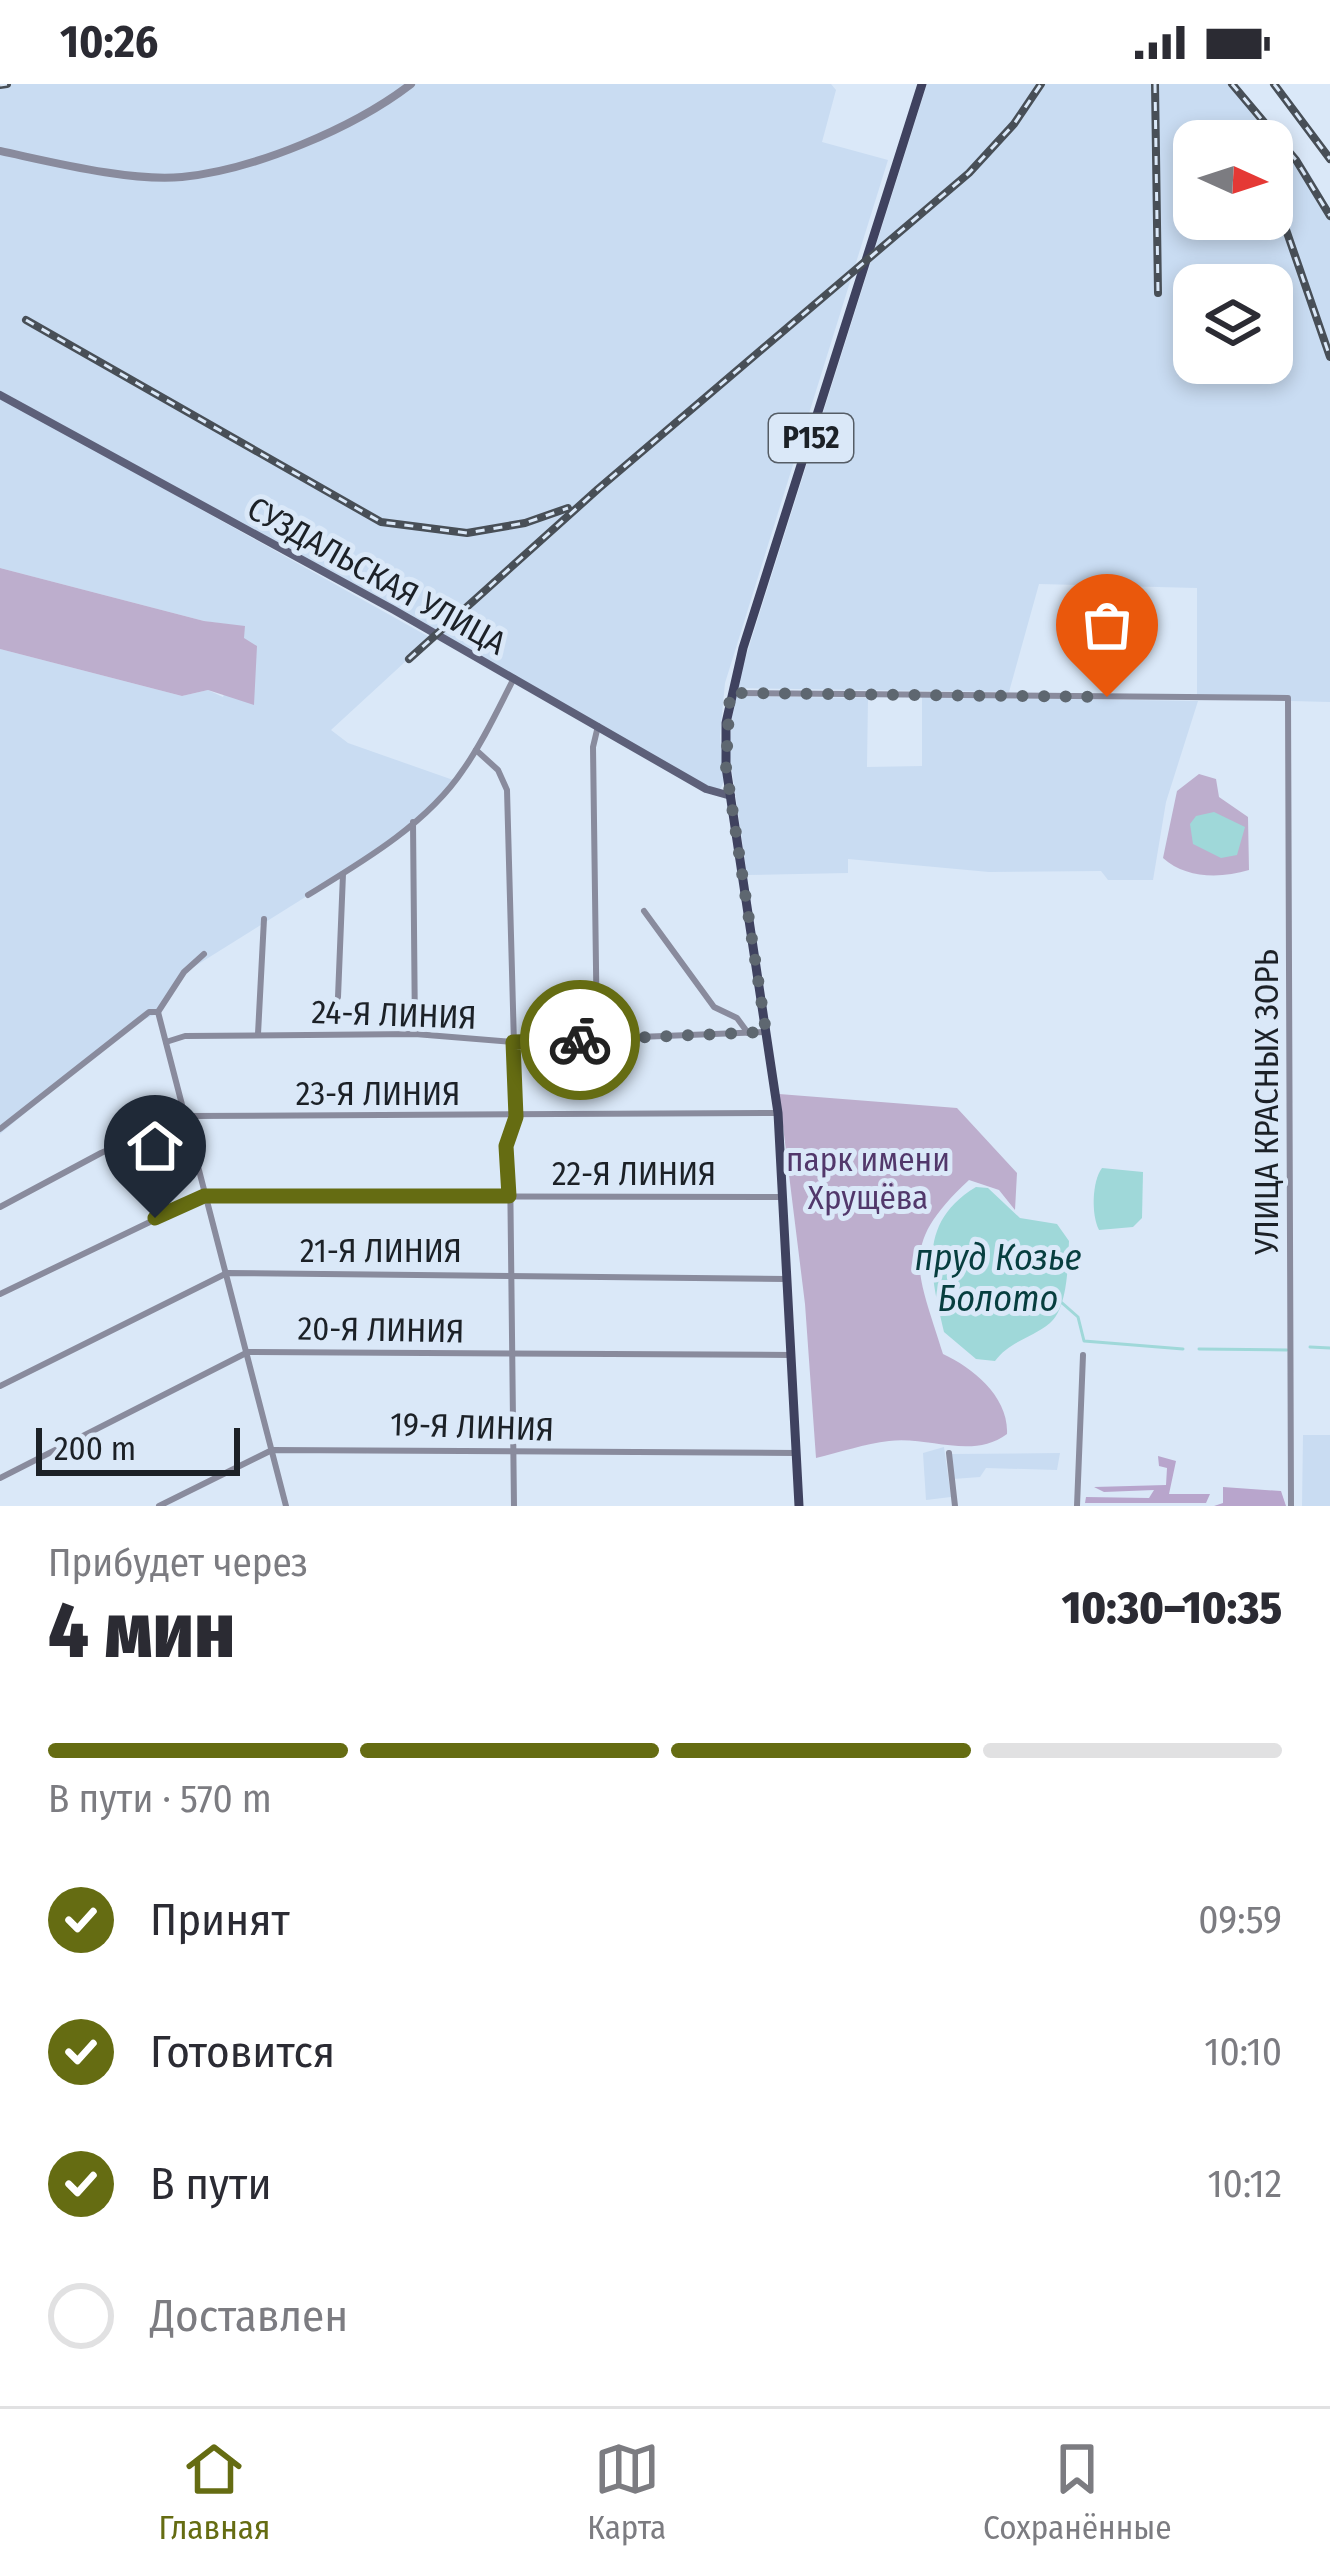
<!DOCTYPE html>
<html lang="ru">
<meta charset="utf-8">
<style>
:root{--surface:#fff;--page:#f7f7f7;--text:#2b2b33;--muted:#7c7c81;--line:#e1e1e2;--accent:#656c12}
body{margin:0;font-family:"Fira Sans Condensed",sans-serif;background:var(--page);color:var(--text);height:100vh;display:flex;flex-direction:column;font-size:45px;white-space:nowrap}
*{box-sizing:border-box;margin:0}
p{font-size:39px;color:var(--muted)}
.icon{flex:none;width:66px;height:66px;fill:none;stroke:currentColor;stroke-width:2;stroke-linecap:round;stroke-linejoin:round}
.map{position:relative;height:1422px;overflow:hidden}
.side{display:flex;flex-direction:column;background:var(--surface);flex:1}
.side>*{flex:none}
.needle{width:78px;rotate:93deg}
.buttons{position:absolute;left:1173px;top:36px;display:grid;gap:24px}
.buttons a{display:grid;place-items:center;width:120px;height:120px;border-radius:24px;background:var(--surface);box-shadow:0 6px 18px #0003;font-size:60px}
.scale{position:absolute;left:36px;bottom:30px;width:204px;box-sizing:border-box;padding-left:12px;border:6px solid #1c2127;border-top:0;font-size:33px;line-height:42px;white-space:nowrap;color:#1c2127;-webkit-text-stroke:9px #dae8f8;paint-order:stroke}
.pin{position:absolute;display:grid;place-items:center;width:102px;height:102px;color:#fff;margin:-123px -51px;border-radius:50% 50% 50% 0;rotate:-45deg;box-shadow:0 0 12px #0007}
.pin .icon{rotate:45deg}
.courier{position:absolute;display:grid;place-items:center;width:120px;height:120px;margin:-60px;border:9px solid #656c12;border-radius:50%;background:#fff;color:#222;box-shadow:0 3px 15px #0007}
.overview em{font-style:normal;font-weight:800}
.overview div{display:flex;flex-direction:column-reverse}
.overview{display:flex;align-items:center;justify-content:space-between;height:204px;padding:0 48px}
h1{font-size:78px;font-weight:800;line-height:90px}
.bar{display:grid;grid-template-columns:repeat(4,1fr);gap:18px 12px;align-content:center;height:144px;padding:0 48px}
.bar i{height:15px;border-radius:9px;background:var(--line)}
.bar .selected{background:var(--accent)}
.bar p{grid-column:span 4}
ol{padding:0 48px;list-style:none}
li{display:flex;align-items:center;gap:36px;height:132px}
li p{margin-inline-start:auto}
li .icon{padding:12px;border-radius:50%;background:var(--accent);color:#fff;stroke-width:4}
li:last-child{color:var(--muted)}
li i{width:66px;height:66px;border:6px solid var(--line);border-radius:50%}
.status{display:flex;justify-content:space-between;align-items:center;height:84px;padding:0 60px;background:var(--surface);direction:ltr}
.status svg{height:33px;fill:currentColor}
.tab-bar{display:flex;justify-content:space-around;align-items:center;height:168px;border-top:3px solid var(--line);background:var(--surface);font-size:33px;color:var(--muted)}
.tab-bar a{display:grid;justify-items:center;gap:6px}
.tab-bar .selected{color:var(--accent)}
.map>svg:first-child{display:block}
</style>
<div class="status"><b>10:26</b><svg viewBox="0 0 49 12"><path d="M0 12V9h3v3zM5 12V6h3v6zM10 12V3h3v9zM15 12V0h3v12zM26 1h20v11H26zM47 4h2v5h-2z"/></svg></div>
<div class="map">
<svg width="1330" height="1422" viewBox="0 0 1330 1422">
<rect width="100%" height="100%" fill="#dae8f8"/>
<!-- built -->
<g fill="#c9dcf2" fill-rule="evenodd">
<polygon points="0,0 831,0 836,6 822,58 888,76 725,599 720,652 724,697 719,708 0,307"/>
<path d="M927,0H1236L1308,87L1330,125V618L1291,617L1288,611H1197V504L1039,500L1009,608L736,604ZM1194,57H1272V135H1194ZM1194,201H1272V279H1194Z"/>
<polygon points="0,313 431,554 331,646 348,659 456,697 406,750 184,889 154,931 131,941 0,1050 0,565 182,612 208,606 223,613 245,543 204,537 0,484"/>
<polygon points="734,612 868,614 867,683 922,682 922,613 1198,617 1166,718 1153,796 1108,796 1101,787 989,788 848,775 848,789 747,791 729,666"/>
<polygon points="1303,1351 1330,1351 1330,1422 1302,1422"/>
<polygon points="944,1363 951,1413 926,1416 923,1369"/>
<polygon points="1060,1369 1057,1386 986,1384 980,1393 953,1395 951,1370"/>
</g>
<!-- green -->
<g fill="#bdaecd">
<polygon points="0,484 204,537 245,542 244,554 257,562 254,621 208,606 182,612 0,565"/>
<path d="M1199,690L1216,695L1219,713L1248,733L1249,786C1219,795 1185,794 1163,774L1177,707Z"/>
<path d="M779,1010L957,1024L1017,1089L1015,1126L999,1106L969,1096C898,1162 917,1185 943,1270C973,1284 1009,1313 1007,1350C972,1376 930,1352 889,1357C865,1360 840,1368 816,1374L805,1220Z"/>
</g>
<!-- forest -->
<g fill="#b8a5cc">
<polygon points="1158,1372 1176,1377 1169,1410 1210,1410 1206,1419 1085,1419 1086,1413 1149,1414 1154,1406 1104,1408 1094,1403 1166,1401 1167,1384 1159,1382"/>
<polygon points="1223,1403 1281,1407 1286,1422 1214,1422 1223,1419"/>
</g>
<!-- water -->
<g fill="#9fd8d9">
<polygon points="1214,728 1245,743 1237,771 1221,774 1193,760 1190,740 1196,732"/>
<path d="M1102,1084L1143,1088L1142,1134L1133,1143L1099,1146C1091,1131 1092,1097 1102,1084Z"/>
<path d="M976,1103L988,1104L1020,1134L1057,1140L1069,1157C1068,1179 1068,1224 1050,1239C1032,1254 1010,1257 995,1277L976,1275L944,1248C931,1192 916,1139 976,1103Z"/>
</g>
<g fill="none" stroke-linecap="round" stroke-linejoin="round">
<!-- stream -->
<g stroke="#9fd8d9" stroke-width="3">
<polyline points="1061,1218 1078,1233 1084,1257 1183,1265"/>
<polyline points="1310,1263 1330,1264"/>
<polyline points="1199,1265 1287,1266"/>
</g>
<!-- minor -->
<g stroke="#898b9d" stroke-width="6">
<polyline points="734,609 1288,614 1291,1422"/>
<polyline points="476,666 498,686 507,706 516,1033 505,1062 510,1080 514,1422"/>
<polyline points="413,738 415,950"/>
<path d="M308,811C362,778 427,740 463,686C483,658 498,625 514,594"/>
<polyline points="644,827 714,923 737,934 748,949"/>
<polyline points="338,913 343,790"/>
<polyline points="158,928 286,1422"/>
<polyline points="158,928 184,888 204,870"/>
<polyline points="258,950 264,835"/>
<polyline points="597,956 593,663 598,642"/>
<polyline points="166,958 185,952 415,950 513,958 766,948"/>
<polyline points="0,1045 149,928 158,928"/>
<polyline points="0,1123 101,1069 186,1032 778,1029"/>
<polyline points="0,1210 204,1112 782,1113"/>
<polyline points="0,1302 227,1189 786,1195"/>
<polyline points="949,1369 955,1422"/>
<polyline points="0,1394 248,1268 792,1271"/>
<polyline points="159,1422 272,1366 796,1369"/>
<polyline points="1077,1422 1083,1271"/>
</g>
<!-- tertiary -->
<path stroke="#898b9d" stroke-width="8" d="M0,67C52,78 131,98 182,93C254,86 354,44 411,0"/>
<!-- secondary -->
<polyline stroke="#5d6079" stroke-width="8" points="0,311 394,526 706,705 731,712"/>
<!-- primary -->
<polyline stroke="#3f425f" stroke-width="9" points="799,1422 778,1029 726,683 726,639 743,564 922,0"/>
<!-- rail casing -->
<g stroke="#484f57" stroke-width="8">
<g id="rail">
<polyline points="1155,0 1158,209"/>
<polyline points="1232,0 1296,76 1330,132"/>
<polyline points="1274,0 1330,75"/>
<polyline points="0,1 7,0"/>
<polyline points="1272,105 1330,273"/>
<polyline points="26,236 381,438 467,449 525,439 568,424"/>
<polyline points="409,575 598,405 969,89 1014,40 1041,0"/>
</g>
</g>
<!-- rail -->
<use href="#rail" stroke="#dae8f8" stroke-width="3" stroke-dasharray="9" stroke-linecap="butt"/>
</g>
<g fill="none" stroke-linecap="round" stroke-linejoin="round">
<!-- done -->
<polyline stroke="#5e6770" stroke-width="12" stroke-dasharray="0 21.6" points="580,956 766,948 726,683 730,609 1107,613"/>
<!-- route -->
<polyline stroke="#656c12" stroke-width="15" points="155,1134 204,1112 509,1112 506,1062 516,1033 513,958 580,956"/>
</g>
<g text-anchor="middle" stroke-width="10" stroke-linejoin="round" paint-order="stroke">
<!-- shield labels -->
<rect fill="#dae8f8" stroke="#555d66" stroke-width="3" x="769" y="330" width="84" height="48" rx="9"/>
<g font-size="30" font-weight="bold" fill="#1c2127">
<text x="811" y="364">Р152</text>
</g>
<!-- street labels -->
<g font-size="33" fill="#1c2127" stroke="#dae8f8">
<text transform="translate(377 491) rotate(29)" y="12">СУЗДАЛЬСКАЯ УЛИЦА</text>
<text transform="translate(394 930) rotate(2)" y="12">24-Я ЛИНИЯ</text>
<text x="378" y="1021">23-Я ЛИНИЯ</text>
<text transform="translate(1266 1018) rotate(-90)" y="12">УЛИЦА КРАСНЫХ ЗОРЬ</text>
<text x="634" y="1101">22-Я ЛИНИЯ</text>
<text x="381" y="1178">21-Я ЛИНИЯ</text>
<text transform="translate(381 1245) rotate(1)" y="12">20-Я ЛИНИЯ</text>
<text transform="translate(472 1342) rotate(2)" y="12">19-Я ЛИНИЯ</text>
</g>
<!-- park labels -->
<g font-size="33" fill="#52386b" stroke="#dae8f8">
<text x="868" y="1087">парк имени<tspan x="868" dy="38">Хрущёва</tspan></text>
</g>
<!-- water labels -->
<g font-size="36" font-style="italic" fill="#073e3f" stroke="#dae8f8">
<text x="998" y="1186">пруд Козье<tspan x="998" dy="41">Болото</tspan></text>
</g>
</g>
</svg>
<div class="buttons">
<a><svg class="needle" viewBox="-14 -14 28 28"><path d="M0-13l5 13h-10z" fill="#e53935"/><path d="M0 13l5-13h-10z" fill="#7c7c81"/></svg></a>
<a><svg class="icon" aria-label="layers" viewBox="0 0 24 24"><path d="M12 4l9 5-9 5-9-5zM3 14l9 5 9-5"/></svg></a>
</div>
<div class="scale">200 m</div>
<div class="pin" style="left:1107px;top:613px;background:#ea580c"><svg class="icon" aria-label="bag" viewBox="0 0 24 24"><path d="M5 8h14l-1 12H6zM9 8a3 3 0 0 1 6 0"/></svg></div>
<div class="pin" style="left:155px;top:1134px;background:#1f2937"><svg class="icon" aria-label="home" viewBox="0 0 24 24"><path d="M3 11l9-7 9 7M6 9v11h12V9"/></svg></div>
<div class="courier" style="left:580px;top:956px"><svg class="icon" aria-label="bike" viewBox="0 0 24 24"><circle cx="6" cy="16" r="4"/><circle cx="18" cy="16" r="4"/><path d="M6 16l4-8h5l3 8M10 8l3 8H6M13 5h3"/></svg></div>
</div>
<section class="side">
<div class="overview"><div><h1>4 мин</h1><p>Прибудет через</p></div><em>10:30–10:35</em></div>
<div class="bar"><i class="selected"></i><i class="selected"></i><i class="selected"></i><i></i><p>В пути · 570 m</p></div>
<ol>
<li><svg class="icon" aria-label="check" viewBox="0 0 24 24"><path d="M5 12l5 5 9-10"/></svg>Принят<p>09:59</p></li>
<li><svg class="icon" aria-label="check" viewBox="0 0 24 24"><path d="M5 12l5 5 9-10"/></svg>Готовится<p>10:10</p></li>
<li><svg class="icon" aria-label="check" viewBox="0 0 24 24"><path d="M5 12l5 5 9-10"/></svg>В пути<p>10:12</p></li>
<li><i></i>Доставлен</li>
</ol>
</section>
<nav class="tab-bar">
<a class="selected"><svg class="icon" aria-label="home" viewBox="0 0 24 24"><path d="M3 11l9-7 9 7M6 9v11h12V9"/></svg>Главная</a>
<a><svg class="icon" aria-label="map" viewBox="0 0 24 24"><path d="M3 6l6-2 6 2 6-2v14l-6 2-6-2-6 2zM9 4v14M15 6v14"/></svg>Карта</a>
<a><svg class="icon" aria-label="saved" viewBox="0 0 24 24"><path d="M7 4h10v16l-5-4-5 4z"/></svg>Сохранённые</a>
</nav>
